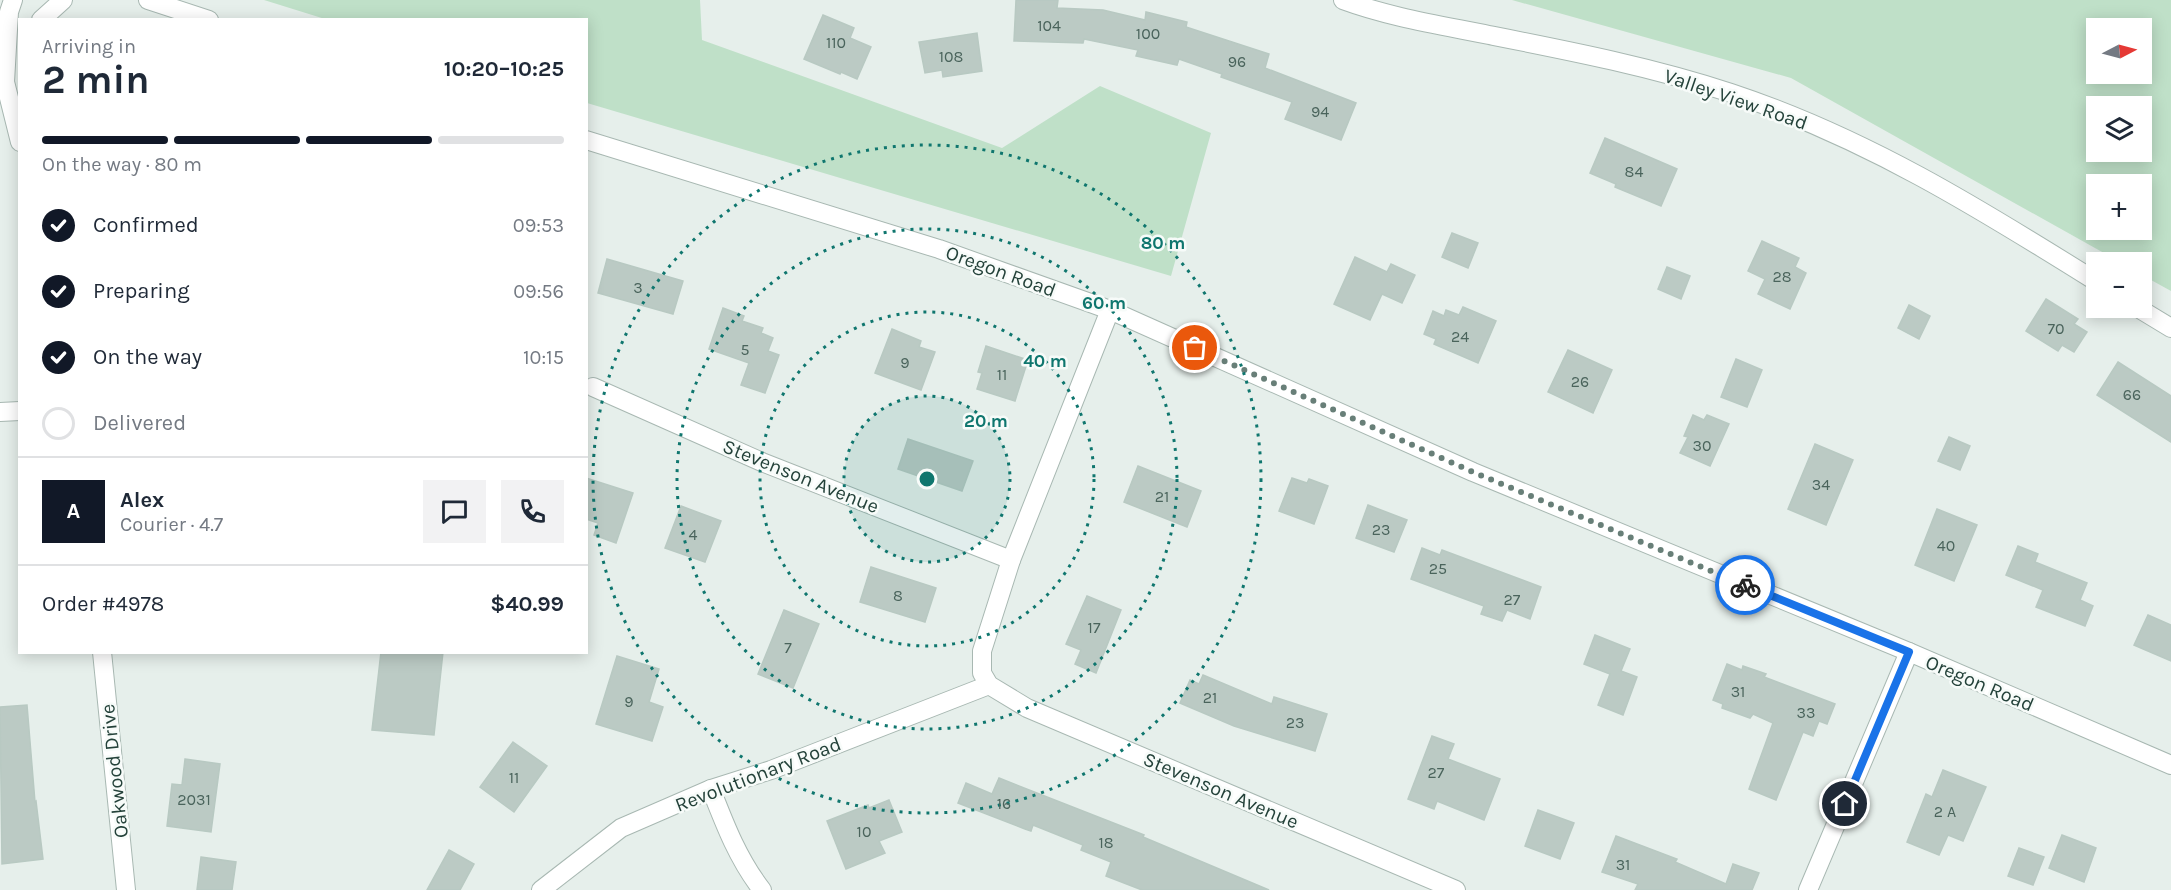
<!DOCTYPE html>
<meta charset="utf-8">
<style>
:root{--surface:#fff;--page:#f2f2f3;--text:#1f2937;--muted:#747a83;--line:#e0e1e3;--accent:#111827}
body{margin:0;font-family:Karla,sans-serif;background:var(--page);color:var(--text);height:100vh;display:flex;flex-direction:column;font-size:22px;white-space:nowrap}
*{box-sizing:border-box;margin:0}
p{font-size:20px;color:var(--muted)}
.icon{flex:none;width:33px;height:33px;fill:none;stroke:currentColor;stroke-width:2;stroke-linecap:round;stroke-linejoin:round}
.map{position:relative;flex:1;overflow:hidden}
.side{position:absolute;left:18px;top:18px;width:570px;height:636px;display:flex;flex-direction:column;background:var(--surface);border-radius:0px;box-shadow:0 3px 15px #0003}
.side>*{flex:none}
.needle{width:39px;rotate:84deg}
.fabs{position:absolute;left:2086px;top:18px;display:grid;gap:12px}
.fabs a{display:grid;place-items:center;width:66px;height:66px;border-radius:0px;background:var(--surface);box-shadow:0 3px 15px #0003;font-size:30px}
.pin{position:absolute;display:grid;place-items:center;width:51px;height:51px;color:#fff;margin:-26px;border:3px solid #fff;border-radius:50%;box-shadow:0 2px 6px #0007}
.courier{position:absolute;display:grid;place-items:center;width:60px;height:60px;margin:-30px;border:4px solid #1a73e8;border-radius:50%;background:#fff;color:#222;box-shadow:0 2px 8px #0007}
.head em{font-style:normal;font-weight:700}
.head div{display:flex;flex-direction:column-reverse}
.head{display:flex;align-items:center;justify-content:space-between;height:102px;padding:0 24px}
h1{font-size:39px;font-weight:700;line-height:45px}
.bar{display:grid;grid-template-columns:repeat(4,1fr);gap:9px 6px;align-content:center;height:72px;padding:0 24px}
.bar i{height:8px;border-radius:4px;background:var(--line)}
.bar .on{background:var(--accent)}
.bar p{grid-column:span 4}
.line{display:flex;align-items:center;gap:15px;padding:0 24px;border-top:2px solid var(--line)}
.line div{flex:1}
.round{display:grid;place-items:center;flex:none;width:63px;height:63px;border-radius:0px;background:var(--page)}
ol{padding:0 24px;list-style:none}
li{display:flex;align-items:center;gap:18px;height:66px}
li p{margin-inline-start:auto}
li .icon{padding:6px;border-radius:50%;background:var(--accent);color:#fff;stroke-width:4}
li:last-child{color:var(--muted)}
li i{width:33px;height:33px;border:3px solid var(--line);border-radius:50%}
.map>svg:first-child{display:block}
</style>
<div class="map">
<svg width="2171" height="890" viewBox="0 0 2171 890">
<rect width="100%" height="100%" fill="#e6efeb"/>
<!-- green -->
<g fill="#bfe0c8" fill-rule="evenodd">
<polygon points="264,0 700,0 702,40 1002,148 1100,86 1211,133 1171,276 587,103 586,20 325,19"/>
<path d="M1512,0H2171V291L2142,275V262H2120L1791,78ZM2097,28H2142V74H2097ZM2097,106H2142V152H2097ZM2097,184H2142V230H2097Z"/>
</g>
<!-- building -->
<g fill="#bbcac4" stroke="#b8c9c2" stroke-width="1.5">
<polygon points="1016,0 1058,0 1057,8 1103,10 1145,20 1146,12 1187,22 1186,27 1269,54 1265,68 1356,103 1341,140 1285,119 1292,102 1221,77 1222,74 1179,59 1177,65 1136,56 1138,50 1084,39 1083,43 1014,41"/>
<polygon points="823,15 854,28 850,38 871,47 857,79 841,72 840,74 804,59"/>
<polygon points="977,33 982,71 943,77 942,70 925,73 919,42"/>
<polygon points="1605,138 1677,169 1661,206 1615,187 1616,184 1590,173"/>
<polygon points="1452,233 1478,243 1468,268 1442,257"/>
<polygon points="1762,241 1799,258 1795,267 1806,273 1790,309 1758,294 1765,279 1748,271"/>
<polygon points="1355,257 1387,272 1391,264 1415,275 1402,303 1382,294 1370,320 1334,304"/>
<polygon points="607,259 683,281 673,314 598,293"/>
<polygon points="1667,267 1690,276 1681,299 1658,289"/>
<polygon points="2046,299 2078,319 2074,324 2087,332 2074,352 2062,345 2058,351 2026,331"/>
<polygon points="1909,305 1930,316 1919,339 1898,328"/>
<polygon points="1463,307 1496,321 1478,363 1434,344 1436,339 1424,334 1433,311 1444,316 1446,310 1459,315"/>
<polygon points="723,308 744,316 742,321 763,328 761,333 773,338 768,351 779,355 765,393 741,385 749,363 709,349"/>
<polygon points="892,329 921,341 919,347 935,352 921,390 875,373"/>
<polygon points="986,346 1028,360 1015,401 977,389 982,373 978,372"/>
<polygon points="1568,350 1612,370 1593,413 1548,392"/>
<polygon points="1736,359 1762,370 1747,407 1721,397"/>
<polygon points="2118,362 2171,396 2171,442 2097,395"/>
<polygon points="1693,415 1704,420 1707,415 1729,424 1710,466 1680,453 1688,437 1684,436"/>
<polygon points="1949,437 1970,446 1960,470 1938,461"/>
<polygon points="908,439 973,461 962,491 898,469"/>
<polygon points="1815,444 1853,460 1826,525 1788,509"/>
<polygon points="1138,466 1201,491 1187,527 1124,502"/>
<polygon points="586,478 633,493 616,543 594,535 598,523 586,519"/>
<polygon points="1292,478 1307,483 1309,479 1328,486 1314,524 1279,511"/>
<polygon points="1368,505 1407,520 1394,552 1356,538"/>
<polygon points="681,506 721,521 705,562 665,548"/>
<polygon points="1937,509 1977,525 1954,581 1915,565"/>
<polygon points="2018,546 2038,554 2035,562 2087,583 2080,600 2093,606 2085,626 2036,607 2043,590 2006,575"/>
<polygon points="1422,548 1440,555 1442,550 1541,587 1530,619 1507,610 1502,621 1481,614 1484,606 1411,579"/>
<polygon points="871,567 936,588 925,622 860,602"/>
<polygon points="1087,596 1121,610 1096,673 1075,664 1081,650 1066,644"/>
<polygon points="784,610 819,624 793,688 758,674"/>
<polygon points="2148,615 2171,625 2171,661 2134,645"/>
<polygon points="1595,635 1630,649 1621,671 1637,677 1623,715 1598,705 1610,674 1584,664"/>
<polygon points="381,652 443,652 434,735 372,730"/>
<polygon points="617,656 659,669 649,702 663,707 652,741 596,724"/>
<polygon points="1727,664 1742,670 1743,666 1766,674 1764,677 1835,704 1827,724 1819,721 1813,736 1803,732 1776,800 1749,789 1773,723 1753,714 1750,718 1722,708 1723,704 1713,700"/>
<polygon points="1203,675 1272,704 1274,697 1327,714 1315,751 1234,726 1180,703 1190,680 1199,684"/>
<polygon points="27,705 35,802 36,801 43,859 2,864 0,707"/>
<polygon points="1432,736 1454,744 1448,759 1500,779 1484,820 1437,801 1434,809 1408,799"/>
<polygon points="513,742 547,766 514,812 480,787"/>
<polygon points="185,759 220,764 211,832 167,826 172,784 182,785"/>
<polygon points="1943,770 1986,787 1963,841 1948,835 1939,855 1907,842 1926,794 1932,797"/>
<polygon points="999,778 1144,835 1143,837 1269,890 1142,890 1106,876 1111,862 1081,850 1083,845 1033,825 1031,831 1025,829 958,803 966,783 992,794"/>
<polygon points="889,800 902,832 879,841 885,853 846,869 827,821 868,805 869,808"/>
<polygon points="1538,810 1574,823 1560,859 1525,846"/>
<polygon points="2062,835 2096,848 2084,882 2049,868"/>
<polygon points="1616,836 1677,859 1675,862 1726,884 1733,864 1759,873 1752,890 1635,890 1638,884 1602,872"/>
<polygon points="2019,848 2044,857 2033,885 2008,876"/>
<polygon points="449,850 474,864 460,890 427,890"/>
<polygon points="201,857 236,862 232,890 197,890"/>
</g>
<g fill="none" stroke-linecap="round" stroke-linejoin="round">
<!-- minor casing -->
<g stroke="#a8b8b2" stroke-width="20">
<g id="minor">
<polyline points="13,0 9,12 5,82 20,142"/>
<polyline points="148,0 209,20"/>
<path d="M1343,0C1389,17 1440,25 1489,35C1570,51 1652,67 1731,93C1864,137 1979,208 2097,282"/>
<polyline points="41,20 63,0"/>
<polyline points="586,140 939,249 1110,310 1473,472 1909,652 2171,765"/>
<polyline points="2138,308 2171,328"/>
<polyline points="1110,310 1011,560 982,651 982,673 989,685 1027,708 1456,890"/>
<polyline points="593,387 762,462 1011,560"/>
<polyline points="0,412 20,411"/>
<polyline points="102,652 126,890"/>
<path d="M711,789C725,825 738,859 762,890"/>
<polyline points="541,890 621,828 711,789 771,770 989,685"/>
<polyline points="1808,890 1909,652"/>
</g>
</g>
<!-- minor -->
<use href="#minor" stroke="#fff" stroke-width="18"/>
</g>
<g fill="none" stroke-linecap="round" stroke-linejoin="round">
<!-- done -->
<polyline stroke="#687f78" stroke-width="6" stroke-dasharray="0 10.8" points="1195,348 1473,472 1745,585"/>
<!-- route -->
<polyline stroke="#1a73e8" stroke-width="8" points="1745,585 1909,652 1845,804"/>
</g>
<!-- distance rings -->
<circle cx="927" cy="479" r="83" fill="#0f766e" fill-opacity=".12"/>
<g fill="none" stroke="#0f766e" stroke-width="3" stroke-dasharray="3 6">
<circle cx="927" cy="479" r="83"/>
<circle cx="927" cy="479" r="167"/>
<circle cx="927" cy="479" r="250"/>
<circle cx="927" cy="479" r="334"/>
</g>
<g text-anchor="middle" stroke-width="5" stroke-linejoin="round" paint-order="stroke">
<!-- number labels -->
<g font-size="16" fill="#4a645c">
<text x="1049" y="31">104</text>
<text x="1148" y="39">100</text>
<text x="836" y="48">110</text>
<text x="951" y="62">108</text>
<text x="1237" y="67">96</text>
<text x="1320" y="117">94</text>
<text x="1634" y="177">84</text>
<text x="1782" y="282">28</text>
<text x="638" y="293">3</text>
<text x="2056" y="334">70</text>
<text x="1460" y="342">24</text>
<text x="745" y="355">5</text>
<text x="905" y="368">9</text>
<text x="1002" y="380">11</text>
<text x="1580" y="387">26</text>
<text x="2132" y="400">66</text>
<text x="1702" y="451">30</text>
<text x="1821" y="490">34</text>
<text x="1162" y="502">21</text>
<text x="1381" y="535">23</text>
<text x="693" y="540">4</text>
<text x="1946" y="551">40</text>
<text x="1438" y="574">25</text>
<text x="898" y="601">8</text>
<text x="1512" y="605">27</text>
<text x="1094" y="633">17</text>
<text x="788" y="653">7</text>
<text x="1738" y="697">31</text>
<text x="1210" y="703">21</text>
<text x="629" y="707">9</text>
<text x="1806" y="718">33</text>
<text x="1295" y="728">23</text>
<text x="1436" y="778">27</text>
<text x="514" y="783">11</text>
<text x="194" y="805">2031</text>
<text x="1004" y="809">16</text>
<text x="1945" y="817">2 A</text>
<text x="864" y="837">10</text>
<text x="1106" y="848">18</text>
<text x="1623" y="870">31</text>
</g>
<!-- street labels -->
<g font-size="20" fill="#24423a" stroke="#f7fbf9">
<text transform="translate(1736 99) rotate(19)" y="7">Valley View Road</text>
<text transform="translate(1001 271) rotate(20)" y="7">Oregon Road</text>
<text transform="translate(801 476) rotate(22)" y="7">Stevenson Avenue</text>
<text transform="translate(1980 683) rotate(23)" y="7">Oregon Road</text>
<text transform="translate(114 771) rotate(-96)" y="7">Oakwood Drive</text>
<text transform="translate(758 774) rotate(-21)" y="7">Revolutionary Road</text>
<text transform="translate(1221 790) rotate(23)" y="7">Stevenson Avenue</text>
</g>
</g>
<circle cx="927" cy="479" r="9" fill="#0f766e" stroke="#f7fbf9" stroke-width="3"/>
<g font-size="18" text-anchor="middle" font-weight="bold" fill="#0f766e" stroke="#f7fbf9" stroke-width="5" stroke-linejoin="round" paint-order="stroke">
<text x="1163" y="249">80 m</text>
<text x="1104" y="309">60 m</text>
<text x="1045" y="367">40 m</text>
<text x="986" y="427">20 m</text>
</g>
</svg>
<div class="fabs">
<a><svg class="needle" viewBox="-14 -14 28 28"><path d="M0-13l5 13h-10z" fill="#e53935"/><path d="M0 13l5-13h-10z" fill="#747a83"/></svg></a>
<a><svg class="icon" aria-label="layers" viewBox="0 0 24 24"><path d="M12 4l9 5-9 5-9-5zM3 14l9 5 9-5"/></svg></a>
<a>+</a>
<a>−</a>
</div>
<div class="pin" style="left:1195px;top:348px;background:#ea580c"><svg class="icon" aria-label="bag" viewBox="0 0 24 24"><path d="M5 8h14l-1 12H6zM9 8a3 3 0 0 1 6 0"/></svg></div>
<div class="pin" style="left:1845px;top:804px;background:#1f2937"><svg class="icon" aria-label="home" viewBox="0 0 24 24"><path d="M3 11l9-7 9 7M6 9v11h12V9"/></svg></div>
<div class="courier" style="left:1745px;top:585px"><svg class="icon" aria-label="bike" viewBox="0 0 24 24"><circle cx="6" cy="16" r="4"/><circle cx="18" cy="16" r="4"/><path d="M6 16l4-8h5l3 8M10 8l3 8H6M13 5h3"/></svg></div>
<section class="side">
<div class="head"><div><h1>2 min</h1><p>Arriving in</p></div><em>10:20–10:25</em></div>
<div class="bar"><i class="on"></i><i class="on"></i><i class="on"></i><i></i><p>On the way · 80 m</p></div>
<ol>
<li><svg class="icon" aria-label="check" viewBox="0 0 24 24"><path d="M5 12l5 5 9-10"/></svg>Confirmed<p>09:53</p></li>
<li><svg class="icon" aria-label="check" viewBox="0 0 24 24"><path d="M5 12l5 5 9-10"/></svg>Preparing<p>09:56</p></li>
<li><svg class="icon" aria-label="check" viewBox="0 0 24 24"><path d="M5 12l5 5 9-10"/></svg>On the way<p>10:15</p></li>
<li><i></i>Delivered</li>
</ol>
<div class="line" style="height:108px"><b class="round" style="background:var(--accent);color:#fff">A</b><div><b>Alex</b><p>Courier · 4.7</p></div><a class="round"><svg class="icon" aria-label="chat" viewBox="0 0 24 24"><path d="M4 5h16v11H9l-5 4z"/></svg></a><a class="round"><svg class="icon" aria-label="phone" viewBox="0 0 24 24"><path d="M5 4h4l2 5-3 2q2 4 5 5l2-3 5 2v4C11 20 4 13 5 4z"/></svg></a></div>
<div class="line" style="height:78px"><div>Order #4978</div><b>$40.99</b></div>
</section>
</div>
